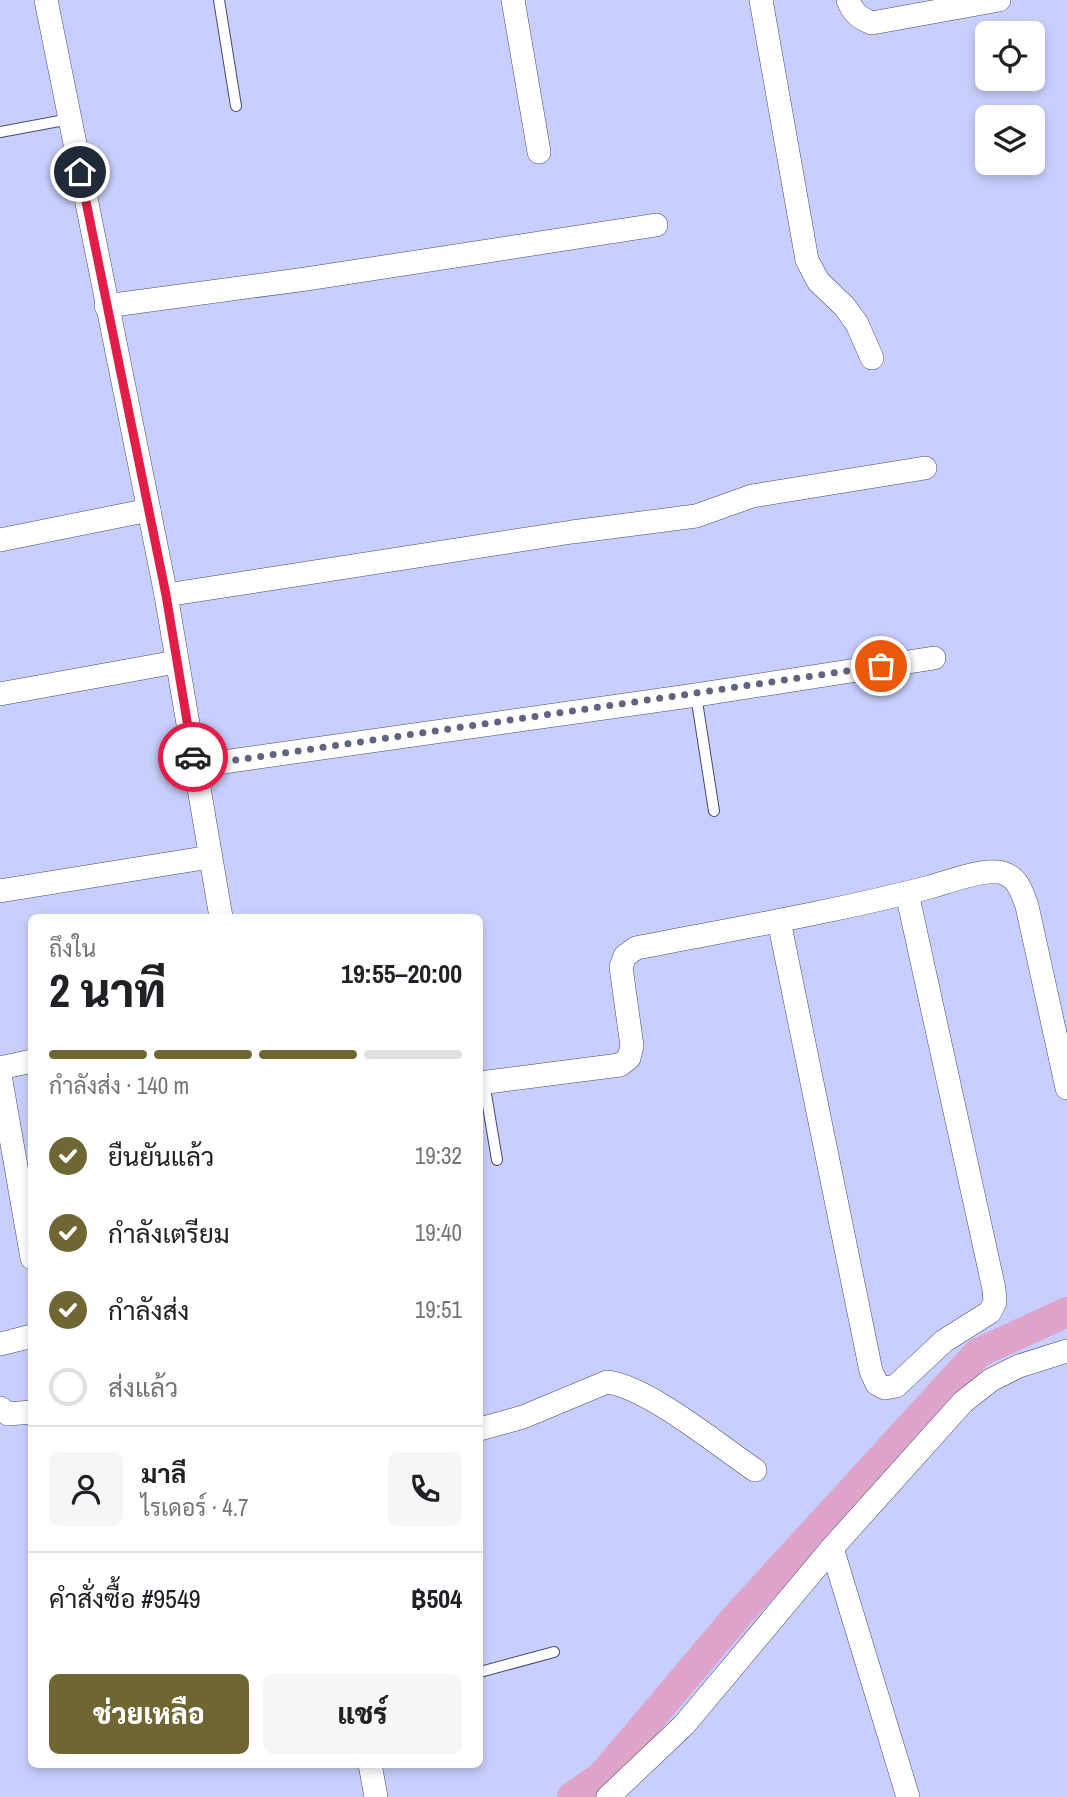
<!DOCTYPE html>
<html lang="th">
<meta charset="utf-8">
<style>
:root{--surface:#fff;--page:#f6f6f6;--text:#202124;--muted:#757577;--line:#e0e0e0;--accent:#6f6633}
body{margin:0;font-family:"Archivo Narrow",Sarabun,sans-serif;background:var(--page);color:var(--text);height:100vh;display:flex;flex-direction:column;font-size:26px;white-space:nowrap}
*{box-sizing:border-box;margin:0}
p{font-size:23px;color:var(--muted)}
.icon{flex:none;width:38px;height:38px;fill:none;stroke:currentColor;stroke-width:2;stroke-linecap:round;stroke-linejoin:round}
.map{position:relative;flex:1;overflow:hidden}
.side{position:absolute;left:28px;top:914px;width:455px;height:854px;display:flex;flex-direction:column;background:var(--surface);border-radius:10px;box-shadow:0 4px 10px #0003}
.side>*{flex:none}
.fabs{position:absolute;left:975px;top:21px;display:grid;gap:14px}
.fabs a{display:grid;place-items:center;width:70px;height:70px;border-radius:10px;background:var(--surface);box-shadow:0 4px 10px #0003;font-size:35px}
.pin{position:absolute;display:grid;place-items:center;width:60px;height:60px;color:#fff;margin:-30px;border:4px solid #fff;border-radius:50%;box-shadow:0 2px 7px #0007}
.courier{position:absolute;display:grid;place-items:center;width:70px;height:70px;margin:-35px;border:5px solid #e11d48;border-radius:50%;background:#fff;color:#222;box-shadow:0 2px 9px #0007}
.overview em{font-style:normal;font-weight:800}
.overview div{display:flex;flex-direction:column-reverse}
.overview{display:flex;align-items:center;justify-content:space-between;height:119px;padding:0 21px}
h1{font-size:46px;font-weight:800;line-height:52px}
.bar{display:grid;grid-template-columns:repeat(4,1fr);gap:10px 7px;align-content:center;height:84px;padding:0 21px}
.bar i{height:9px;border-radius:5px;background:var(--line)}
.bar .selected{background:var(--accent)}
.bar p{grid-column:span 4}
.line{display:flex;align-items:center;gap:18px;padding:0 21px;border-top:2px solid var(--line)}
.line div{flex:1}
.round{display:grid;place-items:center;flex:none;width:74px;height:74px;border-radius:10px;background:var(--page)}
ol{padding:0 21px;list-style:none}
li{display:flex;align-items:center;gap:21px;height:77px}
li p{margin-inline-start:auto}
li .icon{padding:7px;border-radius:50%;background:var(--accent);color:#fff;stroke-width:4}
li:last-child{color:var(--muted)}
li i{width:38px;height:38px;border:4px solid var(--line);border-radius:50%}
.primary-button{display:flex;gap:14px;margin-top:auto;padding:14px 21px}
.primary-button a{flex:1;height:80px;border-radius:10px;background:var(--accent);color:#fff;font-size:28px;font-weight:800;line-height:80px;text-align:center}
.primary-button a+a{background:var(--page);color:var(--text)}
.map>svg:first-child{display:block}
</style>
<div class="map">
<svg width="1067" height="1797" viewBox="0 0 1067 1797">
<rect width="100%" height="100%" fill="#c9cffc"/>
<g fill="none" stroke-linecap="round" stroke-linejoin="round">
<!-- canal -->
<polyline stroke="#dea4cb" stroke-width="30" points="572,1797 602,1776 738,1615 978,1353 1067,1312"/>
<!-- lane casing -->
<g stroke="#464a6f" stroke-width="12">
<g id="lane">
<polyline points="219,0 236,106"/>
<polyline points="0,132 70,119"/>
<polyline points="696,695 714,811"/>
<polyline points="484,1082 497,1160"/>
<polyline points="480,1672 554,1652"/>
</g>
</g>
<!-- street casing -->
<g stroke="#464a6f" stroke-width="24">
<g id="street">
<polyline points="46,0 166,595 221,917"/>
<polyline points="513,0 539,152"/>
<polyline points="761,0 807,260 818,281 845,307 857,324 872,358"/>
<path d="M848,0C853,13 859,18 872,23L999,0"/>
<polyline points="106,306 306,279 656,225"/>
<polyline points="0,540 149,510"/>
<polyline points="166,595 572,532 696,516 752,496 925,468"/>
<polyline points="0,694 176,662"/>
<polyline points="195,766 696,695 934,658"/>
<polyline points="0,891 210,857"/>
<polyline points="779,921 871,1371 877,1384 885,1388 896,1386 944,1341 990,1312 995,1302 994,1289 907,893"/>
<polyline points="0,1068 32,1061"/>
<polyline points="0,1075 32,1258"/>
<path d="M480,1083L620,1065L629,1058L632,1046L621,967L625,956L636,948C734,929 833,912 930,887C948,882 986,867 1003,873C1018,878 1022,892 1027,906L1067,1088"/>
<polyline points="0,1344 32,1336"/>
<polyline points="0,1408 8,1414 32,1412"/>
<path d="M480,1429L523,1417L607,1382C648,1387 718,1445 755,1470"/>
<polyline points="832,1548 908,1797"/>
<polyline points="370,1764 376,1797"/>
<polyline points="608,1797 684,1725 832,1548 963,1402 991,1380 1019,1366 1067,1351"/>
</g>
</g>
<!-- lane -->
<use href="#lane" stroke="#fff" stroke-width="10"/>
<!-- street -->
<use href="#street" stroke="#fff" stroke-width="23"/>
</g>
<g fill="none" stroke-linecap="round" stroke-linejoin="round">
<!-- done -->
<polyline stroke="#60647f" stroke-width="7" stroke-dasharray="0 12.6" points="193,757 195,766 881,666"/>
<!-- route -->
<polyline stroke="#e11d48" stroke-width="9" points="80,172 166,595 193,757"/>
</g>
</svg>
<div class="fabs">
<a><svg class="icon" aria-label="locate" viewBox="0 0 24 24"><circle cx="12" cy="12" r="6"/><path d="M12 2v4M12 18v4M2 12h4M18 12h4"/></svg></a>
<a><svg class="icon" aria-label="layers" viewBox="0 0 24 24"><path d="M12 4l9 5-9 5-9-5zM3 14l9 5 9-5"/></svg></a>
</div>
<div class="pin" style="left:881px;top:666px;background:#ea580c"><svg class="icon" aria-label="bag" viewBox="0 0 24 24"><path d="M5 8h14l-1 12H6zM9 8a3 3 0 0 1 6 0"/></svg></div>
<div class="pin" style="left:80px;top:172px;background:#1f2937"><svg class="icon" aria-label="home" viewBox="0 0 24 24"><path d="M3 11l9-7 9 7M6 9v11h12V9"/></svg></div>
<div class="courier" style="left:193px;top:757px"><svg class="icon" aria-label="car" viewBox="0 0 24 24"><path d="M5 17H2v-5l4-1 3-4h7l3 4 3 1v5h-3M9 17h6M6 11h13"/><circle cx="7" cy="17" r="2"/><circle cx="17" cy="17" r="2"/></svg></div>
<section class="side">
<div class="overview"><div><h1>2 นาที</h1><p>ถึงใน</p></div><em>19:55–20:00</em></div>
<div class="bar"><i class="selected"></i><i class="selected"></i><i class="selected"></i><i></i><p>กำลังส่ง · 140 m</p></div>
<ol>
<li><svg class="icon" aria-label="check" viewBox="0 0 24 24"><path d="M5 12l5 5 9-10"/></svg>ยืนยันแล้ว<p>19:32</p></li>
<li><svg class="icon" aria-label="check" viewBox="0 0 24 24"><path d="M5 12l5 5 9-10"/></svg>กำลังเตรียม<p>19:40</p></li>
<li><svg class="icon" aria-label="check" viewBox="0 0 24 24"><path d="M5 12l5 5 9-10"/></svg>กำลังส่ง<p>19:51</p></li>
<li><i></i>ส่งแล้ว</li>
</ol>
<div class="line" style="height:126px"><a class="round"><svg class="icon" aria-label="person" viewBox="0 0 24 24"><circle cx="12" cy="8" r="4"/><path d="M4 21q1-7 8-7t8 7"/></svg></a><div><b>มาลี</b><p>ไรเดอร์ · 4.7</p></div><a class="round"><svg class="icon" aria-label="phone" viewBox="0 0 24 24"><path d="M5 4h4l2 5-3 2q2 4 5 5l2-3 5 2v4C11 20 4 13 5 4z"/></svg></a></div>
<div class="line" style="height:91px"><div>คำสั่งซื้อ #9549</div><b>฿504</b></div>
<div class="primary-button"><a>ช่วยเหลือ</a><a>แชร์</a></div>
</section>
</div>
